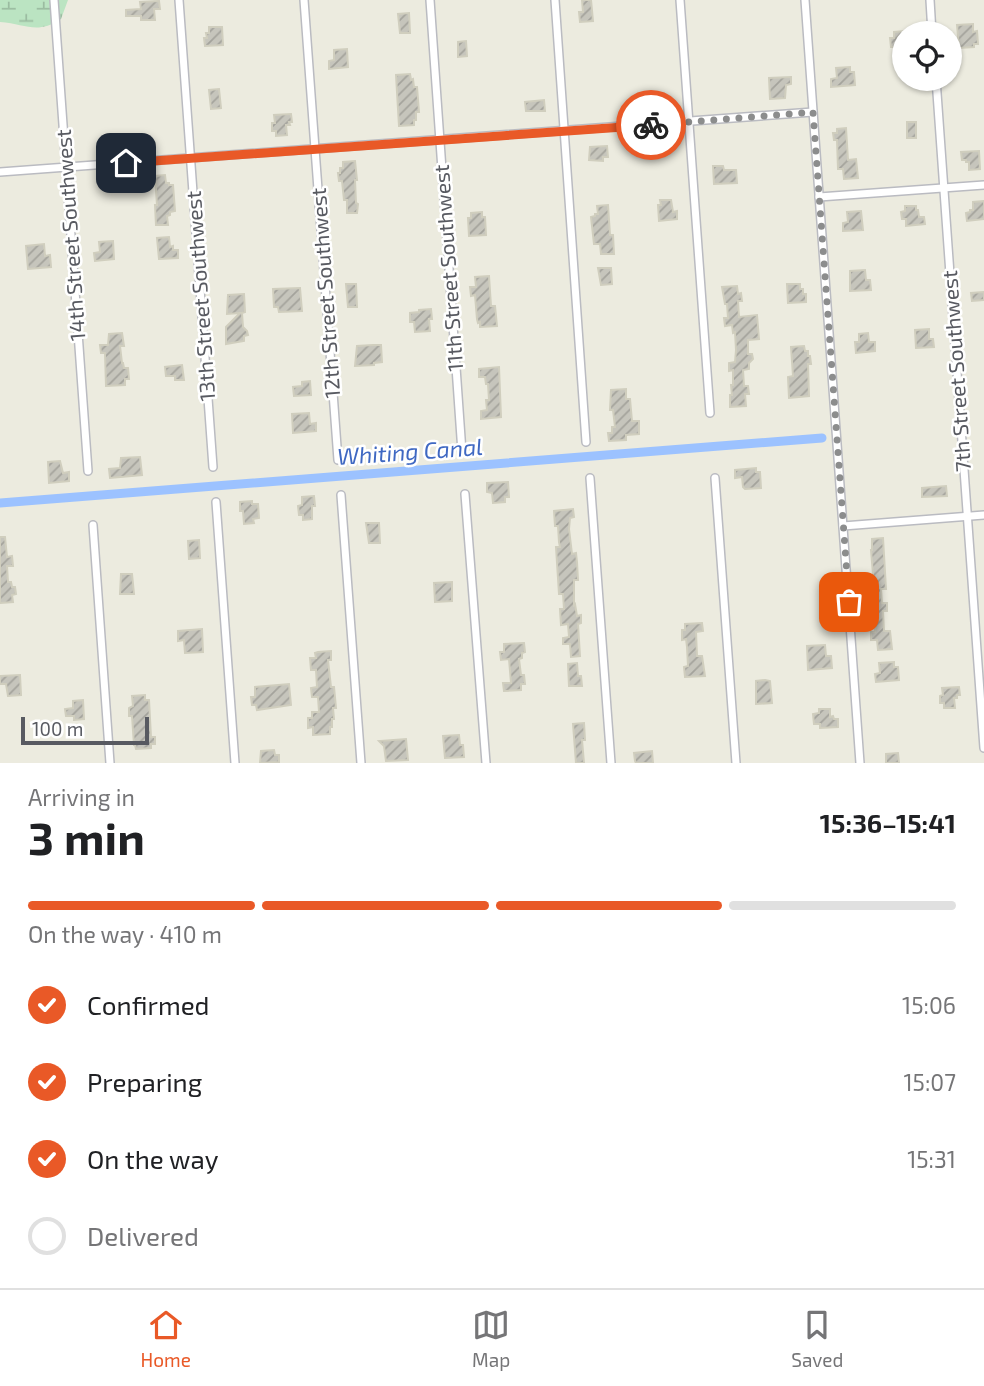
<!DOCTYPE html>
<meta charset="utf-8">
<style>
:root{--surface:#fff;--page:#f6f6f6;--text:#202124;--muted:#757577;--line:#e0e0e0;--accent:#e95927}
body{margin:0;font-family:"Exo 2",sans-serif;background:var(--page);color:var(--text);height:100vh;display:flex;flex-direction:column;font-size:26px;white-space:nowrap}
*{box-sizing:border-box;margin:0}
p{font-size:23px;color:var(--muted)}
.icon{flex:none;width:38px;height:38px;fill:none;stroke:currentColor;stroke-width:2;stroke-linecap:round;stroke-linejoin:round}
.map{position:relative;height:763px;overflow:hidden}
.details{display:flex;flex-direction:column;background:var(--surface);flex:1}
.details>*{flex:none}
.fabs{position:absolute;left:892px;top:21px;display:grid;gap:14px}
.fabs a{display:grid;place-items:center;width:70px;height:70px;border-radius:50%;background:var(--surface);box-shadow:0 2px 5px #0004;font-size:35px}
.scale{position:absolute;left:21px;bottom:18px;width:128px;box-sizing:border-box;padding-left:7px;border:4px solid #585a61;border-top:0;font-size:19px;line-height:24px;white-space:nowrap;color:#585a61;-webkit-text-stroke:5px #fff;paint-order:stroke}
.pin{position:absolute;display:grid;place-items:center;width:60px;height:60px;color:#fff;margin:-30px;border-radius:14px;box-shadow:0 4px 10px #0006}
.courier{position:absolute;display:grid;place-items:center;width:70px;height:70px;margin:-35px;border:5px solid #e95927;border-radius:50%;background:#fff;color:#222;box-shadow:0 2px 9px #0007}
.head em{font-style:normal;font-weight:700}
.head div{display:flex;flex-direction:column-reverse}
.head{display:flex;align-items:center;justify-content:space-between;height:119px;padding:0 28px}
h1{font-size:46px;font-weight:700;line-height:52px}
.bar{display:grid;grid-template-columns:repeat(4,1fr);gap:10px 7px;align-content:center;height:84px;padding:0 28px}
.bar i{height:9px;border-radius:5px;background:var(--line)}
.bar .current{background:var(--accent)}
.bar p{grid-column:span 4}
ol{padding:0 28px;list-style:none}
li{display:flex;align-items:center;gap:21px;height:77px}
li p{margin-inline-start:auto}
li .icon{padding:7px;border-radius:50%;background:var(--accent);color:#fff;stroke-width:4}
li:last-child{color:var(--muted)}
li i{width:38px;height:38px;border:4px solid var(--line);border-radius:50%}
.dock{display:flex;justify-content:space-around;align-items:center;height:98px;border-top:2px solid var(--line);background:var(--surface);font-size:19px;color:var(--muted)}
.dock a{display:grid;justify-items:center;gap:4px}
.dock .current{color:var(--accent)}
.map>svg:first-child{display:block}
</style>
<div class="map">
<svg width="984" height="763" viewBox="0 0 984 763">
<defs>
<pattern id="wetland-marsh" width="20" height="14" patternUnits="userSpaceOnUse" patternTransform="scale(1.75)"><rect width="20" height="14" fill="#bbe4c2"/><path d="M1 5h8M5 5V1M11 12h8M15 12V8" fill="none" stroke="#9bbca1"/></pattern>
<pattern id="building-hatch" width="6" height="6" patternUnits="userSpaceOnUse" patternTransform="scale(1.75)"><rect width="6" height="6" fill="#c6c5bc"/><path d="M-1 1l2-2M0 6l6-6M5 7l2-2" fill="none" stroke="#a4a39c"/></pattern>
</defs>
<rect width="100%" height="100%" fill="#ecebdf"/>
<!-- wetland -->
<path fill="url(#wetland-marsh)" d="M0,0H68L61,19C37,35 26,24 0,22Z"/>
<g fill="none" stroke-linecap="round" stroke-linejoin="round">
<!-- canal -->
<polyline stroke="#9cc2ff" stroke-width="9" points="0,503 822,438"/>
</g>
<!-- building -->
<g fill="url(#building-hatch)" stroke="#d0cebe" stroke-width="2">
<polygon points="582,0 591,0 593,21 580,22 579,12 583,12"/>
<polygon points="159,1 160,9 154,9 155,20 141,20 141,16 126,16 126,10 141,9 140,2"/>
<polygon points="409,13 410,33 400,33 398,14"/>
<polygon points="973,24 973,32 977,31 978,44 974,44 974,47 959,48 957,25"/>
<polygon points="209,27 222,27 223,45 205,46 204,38 207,38 206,33 209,33"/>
<polygon points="905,31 905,52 895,52 895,47 891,47 890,38 894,38 894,32"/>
<polygon points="466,41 467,56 458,57 458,42"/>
<polygon points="347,49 348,67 329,69 329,61 334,60 334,50"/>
<polygon points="850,67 850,72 854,72 855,85 831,87 831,79 837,78 836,68"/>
<polygon points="410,74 411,80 413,79 414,87 417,87 419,112 416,112 416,120 414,120 414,125 399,126 396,75"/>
<polygon points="791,77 791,84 786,85 785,98 770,99 769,78"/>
<polygon points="219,89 221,108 211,109 209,90"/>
<polygon points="544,100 545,111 526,111 525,102"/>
<polygon points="291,114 292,122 289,122 290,125 286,125 287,135 276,136 276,131 272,131 272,123 275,123 274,115"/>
<rect x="907" y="122" width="9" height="16"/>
<polygon points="846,128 848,160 856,159 858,178 844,179 843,169 838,169 837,140 834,140 833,133 837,133 837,129"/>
<polygon points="607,146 608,157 603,157 603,161 589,160 590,147"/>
<polygon points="979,151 980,169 969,170 969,162 966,162 966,160 962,160 961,152"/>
<polygon points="355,161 357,180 355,180 356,203 358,204 357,213 347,213 347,200 344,200 342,181 339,181 338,173 340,173 340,168 343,168 343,162"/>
<polygon points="713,166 723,166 724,170 736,170 737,183 714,184"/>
<polygon points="165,175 166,183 169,183 169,185 173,185 175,211 170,212 170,215 167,216 168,225 156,225 155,205 157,205 155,176"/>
<polygon points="660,200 671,200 673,212 677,211 677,219 659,221 658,205 661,205"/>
<polygon points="984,201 984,219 967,221 966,213 970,212 970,210 973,210 973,202"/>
<polygon points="608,205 610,235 613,235 614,254 601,254 600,244 594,244 591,217 595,216 595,214 598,214 597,206"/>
<polygon points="905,206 916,206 916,210 918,210 919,217 924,217 925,224 906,226 906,219 902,219 901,212 905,211"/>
<polygon points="861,211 863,230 843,231 843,223 848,222 847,212"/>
<polygon points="482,212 482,217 485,217 486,235 469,236 468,218 471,218 471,213"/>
<polygon points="169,237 170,247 173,246 173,250 178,250 178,258 159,259 157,238"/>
<polygon points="113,241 114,259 95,261 94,253 100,252 99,242"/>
<polygon points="44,244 45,256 50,255 51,267 28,269 26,246"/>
<polygon points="598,268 611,268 612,284 601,285"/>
<polygon points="865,270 866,280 870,280 871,290 850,291 850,271"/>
<polygon points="489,276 491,306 495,306 497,326 480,327 480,322 478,323 477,319 475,295 471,296 470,287 476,287 475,277"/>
<polygon points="346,284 356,284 357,307 348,307"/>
<polygon points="787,284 800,284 800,289 803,289 803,294 806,294 806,302 788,303"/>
<polygon points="737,286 738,294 741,293 742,301 738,301 739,317 757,315 759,339 748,340 748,354 752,354 753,359 749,363 749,369 743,370 744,386 748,386 749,394 745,394 746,406 730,407 730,395 732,395 731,385 733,385 733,370 729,371 729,363 735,362 736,350 735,332 733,333 732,325 725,326 724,318 728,318 727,304 725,304 722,287"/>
<polygon points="300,288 302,311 279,312 278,307 274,307 273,289"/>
<polygon points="984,292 984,300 972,301 971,293"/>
<polygon points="244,294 245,312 242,313 243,327 247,331 248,335 244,336 244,341 226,344 226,327 240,313 227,314 228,295"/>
<polygon points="431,309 432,319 429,319 430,331 415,332 414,322 410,322 410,313 419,312 419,310"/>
<polygon points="929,329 929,339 933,339 934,347 916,348 915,330"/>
<polygon points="122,333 124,346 120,346 122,363 123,363 124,368 128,368 129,379 125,379 125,385 106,386 105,353 101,353 100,345 108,345 109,334"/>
<polygon points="868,333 869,342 875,342 875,351 856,353 855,342 859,342 859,334"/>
<polygon points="373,345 381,345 382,362 374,363 374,365 355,366 357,346"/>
<polygon points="804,346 805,351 808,351 808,356 810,356 811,364 808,364 809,396 789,398 788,377 793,376 791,347"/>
<polygon points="182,365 184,380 175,380 175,376 166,376 165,367"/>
<polygon points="499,367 501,417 481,419 481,411 487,410 486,400 489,400 488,384 486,384 485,377 479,377 479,369"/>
<polygon points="310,381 311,395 294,396 293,387 302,386 302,382"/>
<polygon points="626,389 626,399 630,399 632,421 639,421 639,434 626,435 626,440 609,441 608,433 612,433 612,427 615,427 613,410 610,410 611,390"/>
<polygon points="309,413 310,424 316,423 316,431 293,433 292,414"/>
<polygon points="140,457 142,475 110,478 109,469 120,468 121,458"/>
<polygon points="60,461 63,473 69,472 69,481 49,483 48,462"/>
<polygon points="756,468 756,472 760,472 761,488 745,489 743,487 742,477 735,478 735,470"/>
<polygon points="508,482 509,497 505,497 505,502 493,503 492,493 487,492 487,483"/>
<polygon points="946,486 947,496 922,497 922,488"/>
<polygon points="314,496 315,506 312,506 312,519 303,520 303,515 299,515 298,506 302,505 302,497"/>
<polygon points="252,501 252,504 258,504 259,518 253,519 254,523 244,524 243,511 240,511 240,502"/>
<polygon points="573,509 574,517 570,518 569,529 572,554 576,553 577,562 578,580 574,580 574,605 575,604 577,616 581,615 581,623 578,624 580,656 571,657 570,644 563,644 563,638 569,637 568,624 561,625 560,609 564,609 563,594 559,594 556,547 560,547 559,542 558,526 555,526 554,511"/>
<polygon points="366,523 379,523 380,543 369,543"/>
<polygon points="0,537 5,537 7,557 12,556 13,566 7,566 8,582 11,582 12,587 15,587 16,594 12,595 13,602 0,603"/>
<polygon points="883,538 886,589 881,589 882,603 887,603 887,611 883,611 884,631 890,631 892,649 878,650 877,640 871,640 871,632 875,632 872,599 875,599 871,550 872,550 872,539"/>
<polygon points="199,540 200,558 189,559 188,541"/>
<polygon points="121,574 132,574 134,594 120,594"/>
<polygon points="452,582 452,601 435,602 434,583"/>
<polygon points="702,623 703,631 696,632 697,656 702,656 705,676 685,677 684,667 688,666 687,647 686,639 682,640 682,630 685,630 685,624"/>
<polygon points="202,629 203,652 185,653 184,640 178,641 178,631"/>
<polygon points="524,643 525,652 522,653 522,658 519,659 521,675 524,675 525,684 521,684 521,690 504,691 503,683 511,683 509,659 501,660 500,652 504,652 504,644"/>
<polygon points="825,645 826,656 831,656 832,668 808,670 807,646"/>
<polygon points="331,651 331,660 328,660 331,687 334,687 336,708 333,708 334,719 332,719 332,727 330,727 330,734 313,735 313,727 308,728 308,718 312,718 312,712 319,712 318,697 312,697 311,688 317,687 316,670 311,670 310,658 316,658 315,653 318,652"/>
<polygon points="894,662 894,667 898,667 899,680 876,682 875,674 880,673 879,663"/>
<polygon points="577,663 578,676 581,676 582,686 569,686 568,664"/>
<polygon points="20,675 21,695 8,696 6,684 0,684 0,676"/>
<polygon points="765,680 770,681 772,703 756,704 756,681"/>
<polygon points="289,684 291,705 257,710 256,705 252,705 251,697 255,697 255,687"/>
<polygon points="959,687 960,695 957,695 957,698 954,698 955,708 944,708 944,703 940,703 940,696 943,695 942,688"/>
<polygon points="145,695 145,700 149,700 151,737 155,737 155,744 151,744 151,748 136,749 135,745 134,745 132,716 129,716 129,708 133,706 132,696"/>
<polygon points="83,700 84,719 74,720 74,716 66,716 65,709 73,708 73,701"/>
<polygon points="819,709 830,709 830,717 833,716 834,719 838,719 838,727 820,728 820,724 814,724 813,714 819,713"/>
<polygon points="584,723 585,740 582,740 584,763 576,763 573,724"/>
<polygon points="459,735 460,745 463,745 464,757 445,758 443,736"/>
<polygon points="406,739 408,760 386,761 384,746 379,741"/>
<polygon points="274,750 275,755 279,755 279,762 260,763 261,751"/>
<polygon points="652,751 653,763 636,763 635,761 634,753"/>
<polygon points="898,753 899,763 886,763 886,754"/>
</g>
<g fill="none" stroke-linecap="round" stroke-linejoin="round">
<!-- street casing -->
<g stroke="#babbc1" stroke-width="10">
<g id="street">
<polyline points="54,0 88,471"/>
<polyline points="179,0 213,467"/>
<polyline points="304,0 338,460"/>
<polyline points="430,0 462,452"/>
<polyline points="555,0 586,442"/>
<polyline points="680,0 710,413"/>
<polyline points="805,0 860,763"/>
<polyline points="930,0 932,33"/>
<polyline points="936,79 984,748"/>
<polyline points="0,172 813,112"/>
<polyline points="819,197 984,185"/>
<polyline points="590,478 611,763"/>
<polyline points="715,478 736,763"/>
<polyline points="465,494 486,763"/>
<polyline points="341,495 361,763"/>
<polyline points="216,502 235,763"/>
<polyline points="93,525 110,763"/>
<polyline points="843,526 984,515"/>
</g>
</g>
<!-- street -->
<use href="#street" stroke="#fff" stroke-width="7"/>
</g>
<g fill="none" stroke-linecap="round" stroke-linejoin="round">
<!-- done -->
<polyline stroke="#8c8d8d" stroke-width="7" stroke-dasharray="0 12.6" points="651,125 813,112 849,602"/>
<!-- route -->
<polyline stroke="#e95927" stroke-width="9" points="126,163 651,125"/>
</g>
<g text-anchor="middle" stroke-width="5" stroke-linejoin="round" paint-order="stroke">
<!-- street labels -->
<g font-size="21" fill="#585a61" stroke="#fff">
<text transform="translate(71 235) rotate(-94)" y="7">14th Street Southwest</text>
<text transform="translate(449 268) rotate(-94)" y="7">11th Street Southwest</text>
<text transform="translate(326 293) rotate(-94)" y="7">12th Street Southwest</text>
<text transform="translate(201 296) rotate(-94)" y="7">13th Street Southwest</text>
<text transform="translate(957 371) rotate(-94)" y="7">7th Street Southwest</text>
</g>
<!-- water labels -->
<g font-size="23" font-style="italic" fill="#3f68c2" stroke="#fff">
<text transform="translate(410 452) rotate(-4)" y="8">Whiting Canal</text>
</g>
</g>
</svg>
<div class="fabs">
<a><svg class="icon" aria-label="locate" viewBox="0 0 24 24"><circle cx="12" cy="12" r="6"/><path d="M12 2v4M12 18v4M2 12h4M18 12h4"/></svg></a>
</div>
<div class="scale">100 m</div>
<div class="pin" style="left:849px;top:602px;background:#ea580c"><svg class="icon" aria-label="bag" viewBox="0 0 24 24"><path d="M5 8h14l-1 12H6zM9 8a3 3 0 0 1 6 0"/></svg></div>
<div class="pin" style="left:126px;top:163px;background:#1f2937"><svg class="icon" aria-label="home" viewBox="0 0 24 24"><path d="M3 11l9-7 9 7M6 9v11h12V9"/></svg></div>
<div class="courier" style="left:651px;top:125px"><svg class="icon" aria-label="bike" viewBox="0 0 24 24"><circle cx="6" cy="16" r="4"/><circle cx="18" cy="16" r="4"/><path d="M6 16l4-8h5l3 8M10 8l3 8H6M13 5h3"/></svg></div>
</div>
<section class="details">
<div class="head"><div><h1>3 min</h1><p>Arriving in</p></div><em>15:36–15:41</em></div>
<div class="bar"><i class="current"></i><i class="current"></i><i class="current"></i><i></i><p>On the way · 410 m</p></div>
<ol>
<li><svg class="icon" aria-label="check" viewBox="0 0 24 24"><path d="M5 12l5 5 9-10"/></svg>Confirmed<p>15:06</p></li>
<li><svg class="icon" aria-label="check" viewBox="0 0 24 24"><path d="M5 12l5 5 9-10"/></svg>Preparing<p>15:07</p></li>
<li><svg class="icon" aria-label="check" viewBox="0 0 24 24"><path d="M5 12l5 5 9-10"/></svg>On the way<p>15:31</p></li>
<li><i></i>Delivered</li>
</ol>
</section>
<nav class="dock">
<a class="current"><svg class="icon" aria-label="home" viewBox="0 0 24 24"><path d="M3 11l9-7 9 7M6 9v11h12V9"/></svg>Home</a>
<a><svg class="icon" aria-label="map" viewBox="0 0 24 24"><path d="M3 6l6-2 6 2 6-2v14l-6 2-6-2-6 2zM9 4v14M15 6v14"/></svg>Map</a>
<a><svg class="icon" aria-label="saved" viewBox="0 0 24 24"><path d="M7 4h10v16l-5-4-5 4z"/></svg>Saved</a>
</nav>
